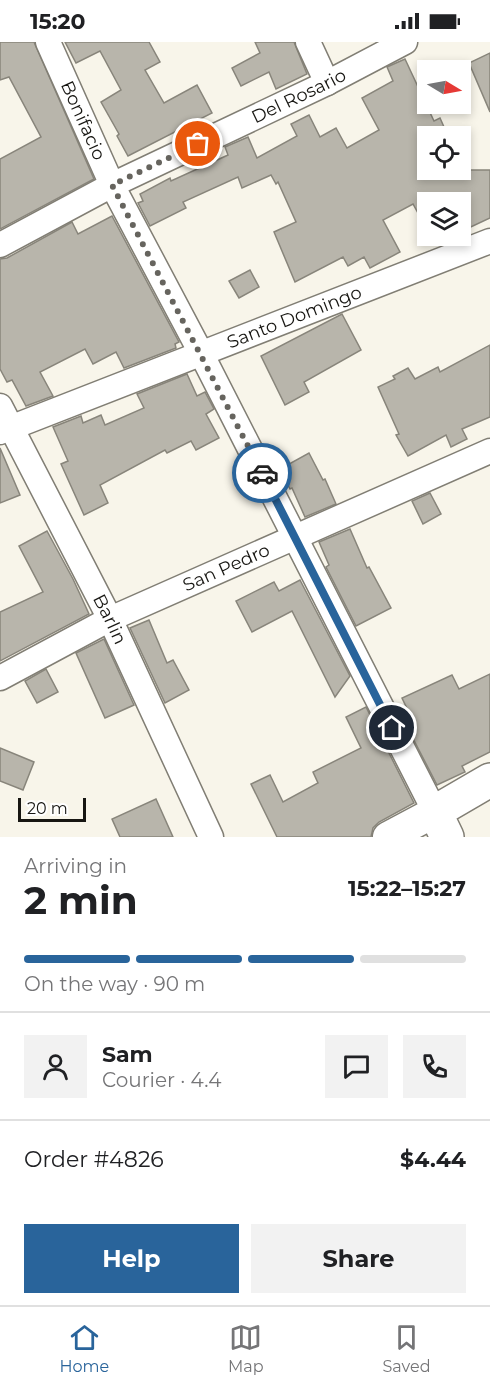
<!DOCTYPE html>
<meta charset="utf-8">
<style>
:root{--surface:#fff;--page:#f2f2f2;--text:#202124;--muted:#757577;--line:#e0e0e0;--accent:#29649b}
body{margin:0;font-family:Montserrat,sans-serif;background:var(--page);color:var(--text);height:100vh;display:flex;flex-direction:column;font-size:22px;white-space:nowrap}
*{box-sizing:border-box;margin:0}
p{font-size:20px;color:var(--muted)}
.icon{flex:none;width:33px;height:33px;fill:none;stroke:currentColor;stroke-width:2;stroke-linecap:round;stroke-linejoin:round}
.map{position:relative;height:795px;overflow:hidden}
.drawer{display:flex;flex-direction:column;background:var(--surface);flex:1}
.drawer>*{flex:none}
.needle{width:39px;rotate:100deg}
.buttons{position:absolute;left:417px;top:18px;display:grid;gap:12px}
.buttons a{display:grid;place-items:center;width:54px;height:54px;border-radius:0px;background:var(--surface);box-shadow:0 3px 9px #0003;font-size:30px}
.scale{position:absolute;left:18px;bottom:15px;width:68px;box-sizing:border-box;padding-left:6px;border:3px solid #171612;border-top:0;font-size:16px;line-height:21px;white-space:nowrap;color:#171612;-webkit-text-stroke:4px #fff;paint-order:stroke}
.pin{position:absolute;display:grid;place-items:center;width:51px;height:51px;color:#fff;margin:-26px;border:3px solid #fff;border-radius:50%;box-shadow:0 2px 6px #0007}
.courier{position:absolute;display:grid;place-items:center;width:60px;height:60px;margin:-30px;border:4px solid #29649b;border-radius:50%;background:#fff;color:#222;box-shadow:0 2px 8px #0007}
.summary em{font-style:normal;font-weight:700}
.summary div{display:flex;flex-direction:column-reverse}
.summary{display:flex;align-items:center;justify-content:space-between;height:102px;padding:0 24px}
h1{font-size:39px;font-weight:700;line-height:45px}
.bar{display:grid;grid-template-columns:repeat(4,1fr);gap:9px 6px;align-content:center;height:72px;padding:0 24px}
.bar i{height:8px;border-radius:4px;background:var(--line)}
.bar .active{background:var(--accent)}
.bar p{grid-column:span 4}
.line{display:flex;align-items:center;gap:15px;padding:0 24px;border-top:2px solid var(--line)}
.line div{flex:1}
.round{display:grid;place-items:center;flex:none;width:63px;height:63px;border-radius:0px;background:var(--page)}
.button{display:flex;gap:12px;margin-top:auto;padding:12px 24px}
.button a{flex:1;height:69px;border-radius:0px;background:var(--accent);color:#fff;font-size:24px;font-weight:700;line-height:69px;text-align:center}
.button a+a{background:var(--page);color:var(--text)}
.status{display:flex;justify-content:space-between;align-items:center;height:42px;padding:0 30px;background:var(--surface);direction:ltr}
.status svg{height:16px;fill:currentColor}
.menu{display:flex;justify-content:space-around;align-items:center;height:84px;border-top:2px solid var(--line);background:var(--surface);font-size:16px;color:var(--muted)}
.menu a{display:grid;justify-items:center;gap:3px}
.menu .active{color:var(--accent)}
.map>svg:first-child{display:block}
</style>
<div class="status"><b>15:20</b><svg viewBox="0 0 49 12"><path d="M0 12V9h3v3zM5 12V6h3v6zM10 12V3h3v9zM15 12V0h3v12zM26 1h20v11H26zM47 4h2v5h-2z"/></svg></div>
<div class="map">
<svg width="490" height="795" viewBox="0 0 490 795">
<rect width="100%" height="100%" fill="#f8f5ea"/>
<!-- building -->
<g fill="#b8b5ab" stroke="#88857b" stroke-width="1.5">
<polygon points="0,0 34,0 94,137 0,187 0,117 41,95 9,35 0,38"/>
<polygon points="65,0 149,0 160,20 145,28 164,61 197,43 212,71 128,114 117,94 119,92 101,60 121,48 100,9 76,21"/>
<polygon points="255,0 294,0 307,32 276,47 269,30 241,44 232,26 260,11"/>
<polygon points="490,11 490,70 469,21"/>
<polygon points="405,17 434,79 440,76 448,94 428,94 428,128 460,128 460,124 463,131 470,128 490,128 490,176 460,190 460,160 428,160 428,168 427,167 418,171 413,162 383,178 400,210 370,226 364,215 348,224 343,215 295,240 274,190 296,180 278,140 276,142 271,133 242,146 238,135 183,160 186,166 150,184 138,161 143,159 140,152 170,136 171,139 228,113 225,105 248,95 257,116 297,94 291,82 309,73 320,95 336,86 347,106 379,88 362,56 393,39 387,25"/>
<polygon points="112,174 179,300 175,302 176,306 124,326 116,310 93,322 85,307 40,330 53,354 26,364 12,338 7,340 0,327 0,217 7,216 72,180 78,192"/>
<polygon points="250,228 259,245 239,256 229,239"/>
<polygon points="342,272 361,308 304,340 309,350 285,363 261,314"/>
<polygon points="490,303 490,375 462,387 467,397 451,405 446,393 408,414 396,393 399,392 378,345 395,337 393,334 408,326 415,337 438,325 440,330"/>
<polygon points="187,332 197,354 205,350 214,367 206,372 219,396 196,408 191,399 167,411 165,408 100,443 108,461 84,473 61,422 68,419 53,385 81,374 83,381 101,373 105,383 144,366 137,352"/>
<polygon points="0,406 20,453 0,461"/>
<polygon points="309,411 323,438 325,437 336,462 305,475 292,446 290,447 280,427"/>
<polygon points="430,451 441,472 423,482 412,459"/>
<polygon points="350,487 367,526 369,525 391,566 356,584 326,525 329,523 319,500"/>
<polygon points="47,489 73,537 89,572 0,619 0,570 43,550 19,504"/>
<polygon points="300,538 350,634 335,655 292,569 252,590 236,559 274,540 279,549"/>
<polygon points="149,578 167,621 173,618 189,648 165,661 130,586"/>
<polygon points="104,597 134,663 105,676 76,611"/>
<polygon points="46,627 58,650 37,661 25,639"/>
<polygon points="490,632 490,710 462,724 465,730 437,743 404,679 411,675 402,656 452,633 459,647"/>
<polygon points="366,665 414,761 379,780 373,786 371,795 277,795 251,742 270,733 283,760 318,741 313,730 361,706 346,675"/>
<polygon points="0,706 34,720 23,748 0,739"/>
<polygon points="156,757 173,795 120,795 112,777"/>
</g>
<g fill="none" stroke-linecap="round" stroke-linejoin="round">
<!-- minor casing -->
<g stroke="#817e74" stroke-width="27">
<g id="minor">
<path id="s1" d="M48,0L112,143L202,313L435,770"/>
<polyline points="308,0 327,41"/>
<path id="s2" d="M0,203L112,143L327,41L405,0"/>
<path id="s3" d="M0,364L110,577L211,795"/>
<path id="s4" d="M0,390L490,199"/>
<path id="s5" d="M0,636L110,577L490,409"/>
</g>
</g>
<!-- tertiary casing -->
<g stroke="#817e74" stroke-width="33">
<polyline id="tertiary" points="388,795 435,770"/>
</g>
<!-- secondary casing -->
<g stroke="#817e74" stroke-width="36">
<polyline id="secondary" points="447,795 435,770 490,738"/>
</g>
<!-- minor -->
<use href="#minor" stroke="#fff" stroke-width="24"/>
<!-- tertiary -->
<use href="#tertiary" stroke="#fff" stroke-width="30"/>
<!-- secondary -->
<use href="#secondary" stroke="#fff" stroke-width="33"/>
</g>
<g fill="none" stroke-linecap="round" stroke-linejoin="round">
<!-- done -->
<polyline stroke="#66645e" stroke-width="6" stroke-dasharray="0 10.8" points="198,102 112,143 262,431"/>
<!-- route -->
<polyline stroke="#29649b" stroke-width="8" points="262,431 392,686"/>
</g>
<g text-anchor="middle" stroke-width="6" stroke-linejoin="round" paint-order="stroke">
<!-- street labels -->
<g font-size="18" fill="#171612" stroke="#fff">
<text dy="6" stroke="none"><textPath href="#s2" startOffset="334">Del Rosario</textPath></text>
<text dy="6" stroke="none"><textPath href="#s1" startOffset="86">Bonifacio</textPath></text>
<text dy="6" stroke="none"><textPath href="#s4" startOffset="316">Santo Domingo</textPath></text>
<text dy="6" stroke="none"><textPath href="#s5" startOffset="252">San Pedro</textPath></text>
<text dy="6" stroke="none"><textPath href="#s3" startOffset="240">Barlin</textPath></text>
</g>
</g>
</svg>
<div class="buttons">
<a><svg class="needle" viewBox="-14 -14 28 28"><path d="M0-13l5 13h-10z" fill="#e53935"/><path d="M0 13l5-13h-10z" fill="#757577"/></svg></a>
<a><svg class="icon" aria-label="locate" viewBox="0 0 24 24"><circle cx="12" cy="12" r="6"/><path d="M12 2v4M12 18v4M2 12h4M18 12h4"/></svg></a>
<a><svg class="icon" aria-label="layers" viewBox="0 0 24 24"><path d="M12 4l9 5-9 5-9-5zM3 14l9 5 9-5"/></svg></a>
</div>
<div class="scale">20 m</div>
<div class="pin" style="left:198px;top:102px;background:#ea580c"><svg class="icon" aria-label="bag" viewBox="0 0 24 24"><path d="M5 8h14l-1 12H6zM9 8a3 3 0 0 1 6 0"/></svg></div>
<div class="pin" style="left:392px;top:686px;background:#1f2937"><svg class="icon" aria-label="home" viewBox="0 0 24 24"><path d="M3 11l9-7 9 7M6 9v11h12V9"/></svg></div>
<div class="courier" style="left:262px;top:431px"><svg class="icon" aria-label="car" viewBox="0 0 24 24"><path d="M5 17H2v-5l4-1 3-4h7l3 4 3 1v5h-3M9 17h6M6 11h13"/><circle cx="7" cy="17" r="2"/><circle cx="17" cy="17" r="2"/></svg></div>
</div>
<section class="drawer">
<div class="summary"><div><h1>2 min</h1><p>Arriving in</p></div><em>15:22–15:27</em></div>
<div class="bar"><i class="active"></i><i class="active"></i><i class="active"></i><i></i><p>On the way · 90 m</p></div>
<div class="line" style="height:108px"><a class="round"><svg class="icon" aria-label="person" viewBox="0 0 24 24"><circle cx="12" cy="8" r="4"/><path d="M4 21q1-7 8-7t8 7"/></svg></a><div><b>Sam</b><p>Courier · 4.4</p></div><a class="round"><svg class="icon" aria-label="chat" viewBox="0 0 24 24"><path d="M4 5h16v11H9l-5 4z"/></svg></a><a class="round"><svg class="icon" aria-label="phone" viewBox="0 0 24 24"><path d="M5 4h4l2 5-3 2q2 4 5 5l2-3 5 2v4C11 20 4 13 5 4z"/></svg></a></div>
<div class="line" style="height:78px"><div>Order #4826</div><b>$4.44</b></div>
<div class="button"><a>Help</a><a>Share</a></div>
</section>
<nav class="menu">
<a class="active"><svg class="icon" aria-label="home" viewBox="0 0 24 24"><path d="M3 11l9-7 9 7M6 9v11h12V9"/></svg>Home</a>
<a><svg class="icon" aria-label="map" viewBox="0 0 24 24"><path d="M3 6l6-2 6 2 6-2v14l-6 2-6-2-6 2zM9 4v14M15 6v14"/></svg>Map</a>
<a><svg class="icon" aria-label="saved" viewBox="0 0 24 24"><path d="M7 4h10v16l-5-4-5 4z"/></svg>Saved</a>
</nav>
